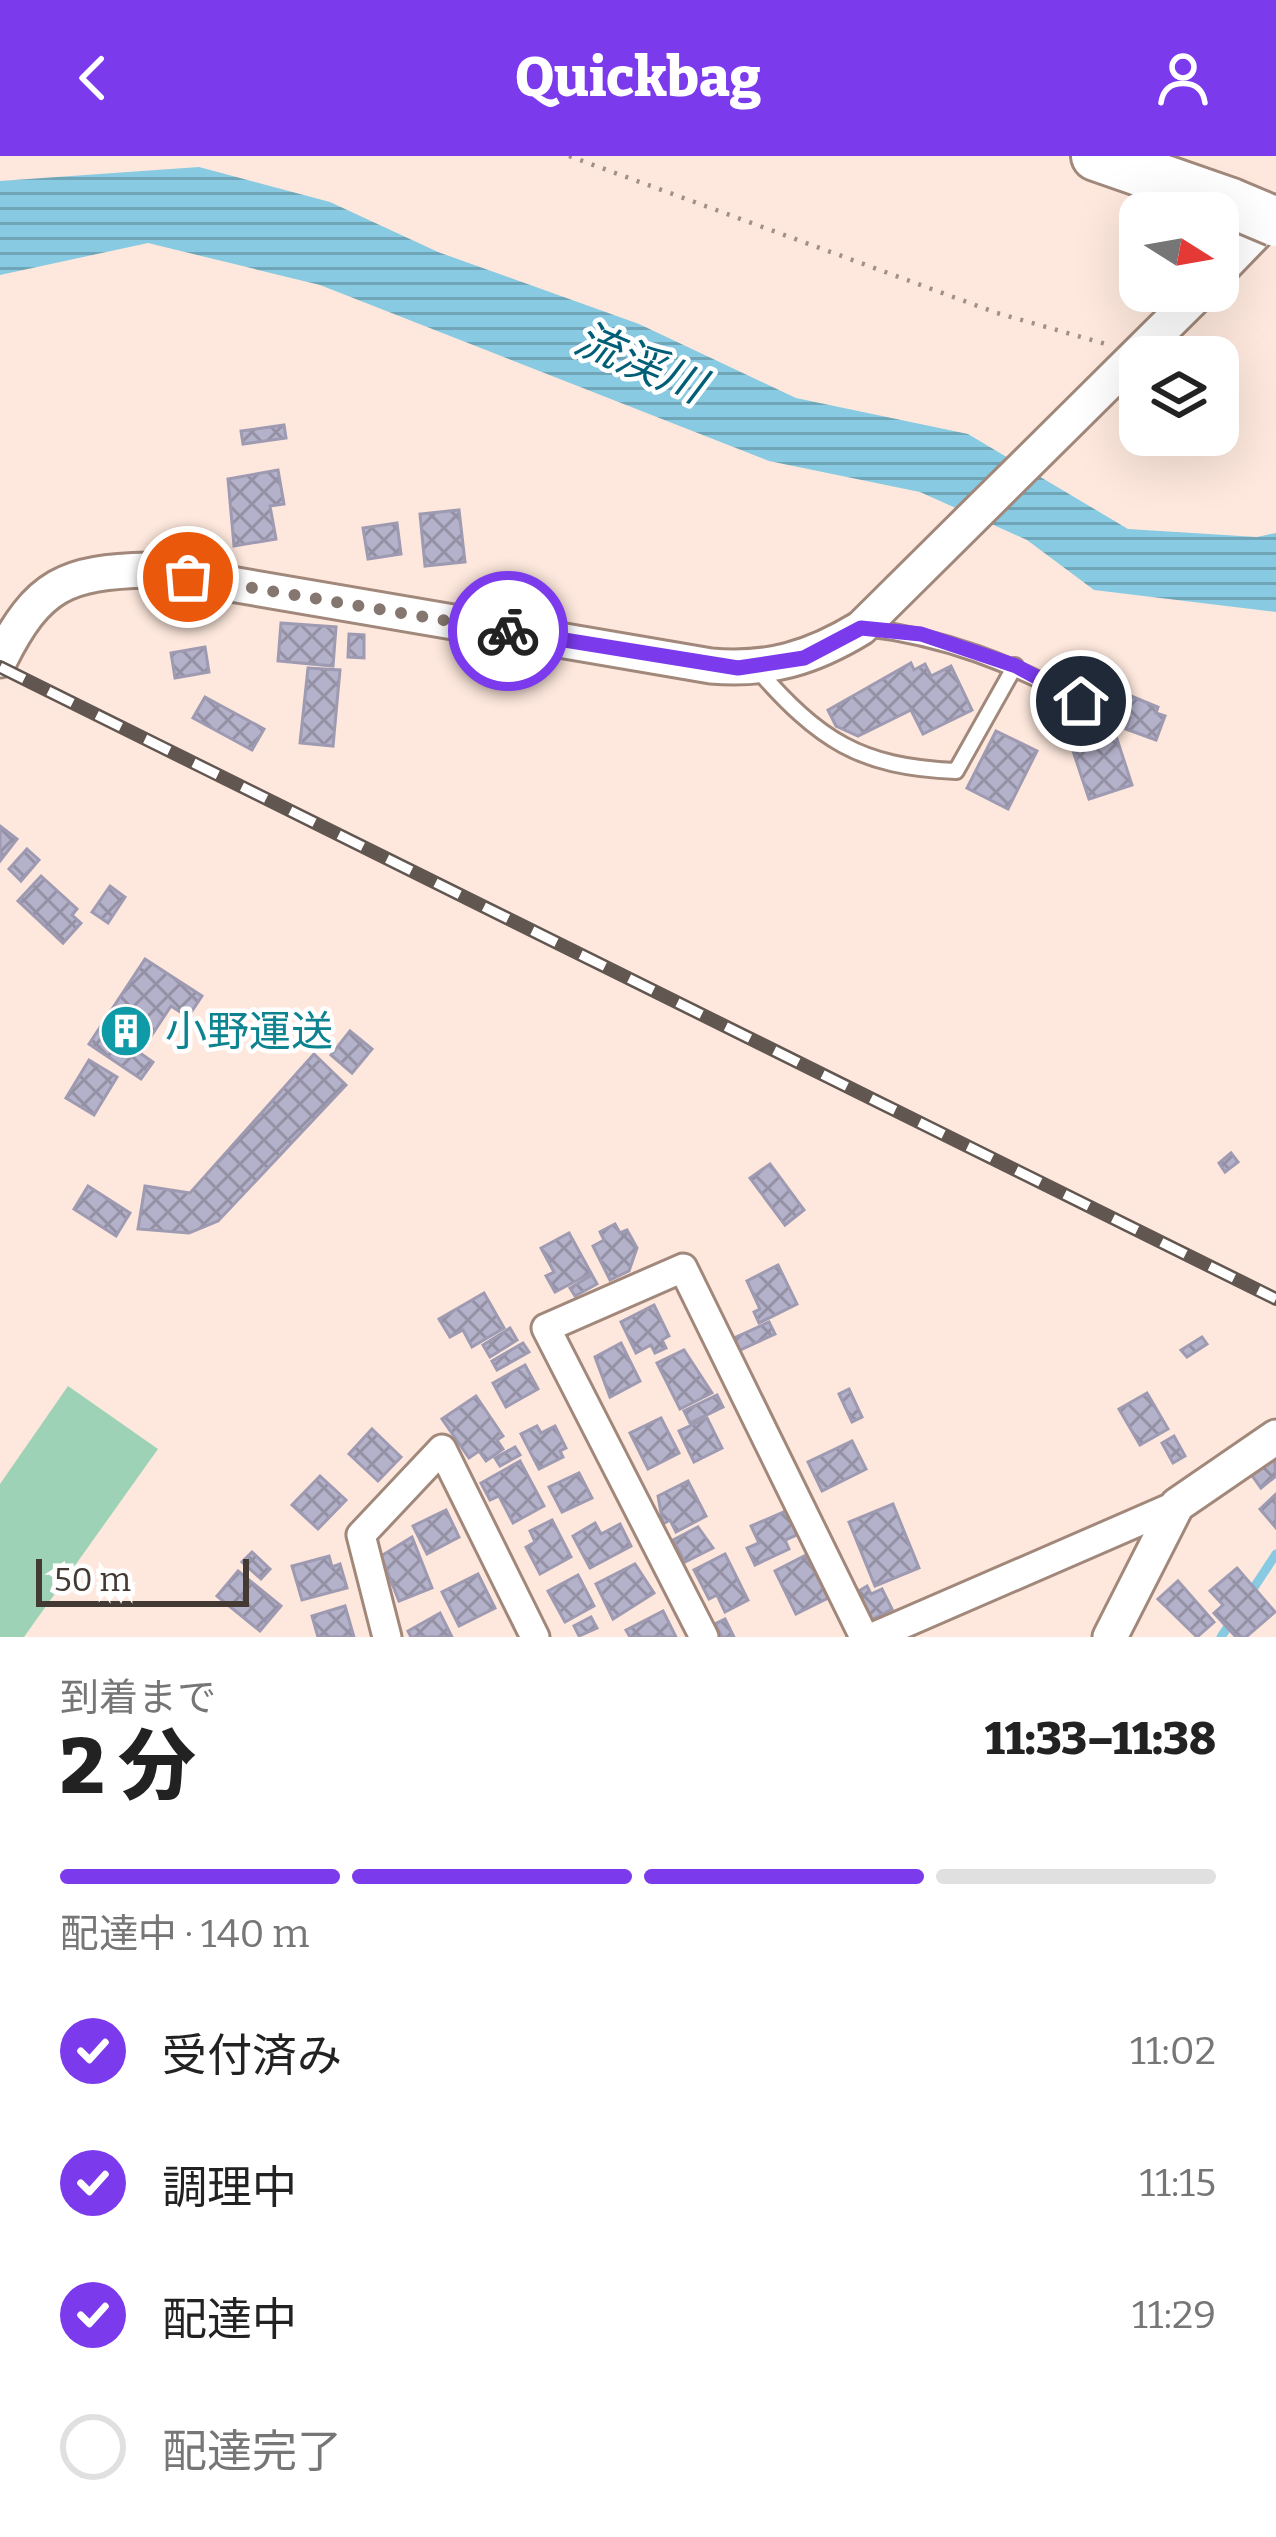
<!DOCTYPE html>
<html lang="ja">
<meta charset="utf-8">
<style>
:root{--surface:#fff;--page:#f2f2f2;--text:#222;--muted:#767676;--line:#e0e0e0;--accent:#7c3aed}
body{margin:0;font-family:Bitter,"Noto Sans JP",serif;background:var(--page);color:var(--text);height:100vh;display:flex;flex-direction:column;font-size:45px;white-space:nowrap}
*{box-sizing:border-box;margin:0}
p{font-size:39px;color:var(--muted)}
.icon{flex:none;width:66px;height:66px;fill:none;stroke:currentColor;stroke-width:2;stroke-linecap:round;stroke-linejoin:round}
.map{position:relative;height:1481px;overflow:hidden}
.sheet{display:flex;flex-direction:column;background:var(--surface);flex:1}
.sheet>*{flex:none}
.needle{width:78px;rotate:101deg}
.controls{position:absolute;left:1119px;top:36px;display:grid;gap:24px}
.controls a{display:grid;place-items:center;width:120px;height:120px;border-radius:24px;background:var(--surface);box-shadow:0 12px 48px #0002;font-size:60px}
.scale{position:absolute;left:36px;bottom:30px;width:213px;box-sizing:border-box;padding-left:12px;border:6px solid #443a34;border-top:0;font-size:33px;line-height:42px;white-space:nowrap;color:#443a34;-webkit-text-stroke:9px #fff;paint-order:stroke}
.pin{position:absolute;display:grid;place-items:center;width:102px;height:102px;color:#fff;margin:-51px;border:6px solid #fff;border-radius:50%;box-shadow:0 3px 12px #0007}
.courier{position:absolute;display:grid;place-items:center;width:120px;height:120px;margin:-60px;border:9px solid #7c3aed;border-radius:50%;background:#fff;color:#222;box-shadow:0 3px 15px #0007}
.head em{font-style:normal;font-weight:800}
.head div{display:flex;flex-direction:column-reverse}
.head{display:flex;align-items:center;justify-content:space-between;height:204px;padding:0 60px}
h1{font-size:78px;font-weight:800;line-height:90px}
.bar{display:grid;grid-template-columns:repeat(4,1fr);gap:18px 12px;align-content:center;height:144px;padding:0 60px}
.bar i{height:15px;border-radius:9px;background:var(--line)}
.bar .selected{background:var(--accent)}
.bar p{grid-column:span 4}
ol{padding:0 60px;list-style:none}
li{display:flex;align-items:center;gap:36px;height:132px}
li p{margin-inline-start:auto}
li .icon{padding:12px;border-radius:50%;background:var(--accent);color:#fff;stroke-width:4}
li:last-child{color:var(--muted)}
li i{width:66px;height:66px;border:6px solid var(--line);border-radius:50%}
header{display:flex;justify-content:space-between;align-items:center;height:156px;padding:0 60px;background:var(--accent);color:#fff;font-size:54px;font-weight:800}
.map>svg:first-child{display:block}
</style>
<header><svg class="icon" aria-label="back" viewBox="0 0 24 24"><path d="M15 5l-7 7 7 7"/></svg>Quickbag<svg class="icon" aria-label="person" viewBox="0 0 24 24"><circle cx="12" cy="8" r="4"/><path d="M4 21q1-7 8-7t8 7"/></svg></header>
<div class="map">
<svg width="1276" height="1481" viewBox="0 0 1276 1481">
<defs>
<pattern id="water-rules" width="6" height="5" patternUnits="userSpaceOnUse" patternTransform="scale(3)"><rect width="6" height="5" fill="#87cae2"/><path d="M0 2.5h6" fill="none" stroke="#70a5b8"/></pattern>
<pattern id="building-cross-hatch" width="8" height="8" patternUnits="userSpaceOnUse" patternTransform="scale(3)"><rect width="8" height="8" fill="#b4b1ca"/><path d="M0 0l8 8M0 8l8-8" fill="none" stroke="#9491a5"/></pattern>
</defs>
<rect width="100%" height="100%" fill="#fee8dd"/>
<!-- green -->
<polygon fill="#9ed2b6" points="68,1230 158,1293 24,1481 0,1481 0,1328"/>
<!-- water -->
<polygon fill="url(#water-rules)" points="199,11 330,46 438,96 639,168 796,242 968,278 1128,373 1257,381 1276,377 1276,456 1094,434 1027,384 920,336 769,305 320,129 148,87 0,119 0,25"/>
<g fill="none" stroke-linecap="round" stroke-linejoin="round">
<!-- stream -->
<g stroke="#87cae2" stroke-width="9">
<polyline points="1249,1439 1276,1398"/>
<polyline points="1221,1481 1233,1463"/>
</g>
</g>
<!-- building -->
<g fill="url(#building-cross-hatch)" stroke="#9e9ab2" stroke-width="3">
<polygon points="284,269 286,282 243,288 241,275"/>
<polygon points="278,314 284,348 270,350 276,383 234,390 228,323"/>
<polygon points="459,354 465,406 425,410 420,358"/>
<polygon points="397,367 401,398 368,403 363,372"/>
<polygon points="281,467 336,471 333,510 278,505"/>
<polygon points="349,478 364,479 364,502 348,501"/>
<polygon points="205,491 209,516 175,522 171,497"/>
<polygon points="911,507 914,514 925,508 931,520 951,510 972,554 923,578 911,554 858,580 836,570 828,554"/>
<polygon points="308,512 340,514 333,590 300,587"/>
<polygon points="1131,540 1158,551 1156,557 1165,560 1156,584 1126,573 1130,562 1124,560"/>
<polygon points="205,541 264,573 252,594 193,562"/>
<polygon points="996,575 1037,595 1008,653 967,632"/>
<polygon points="1115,577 1132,629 1089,643 1072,592"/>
<polygon points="0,670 17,683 0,705"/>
<polygon points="27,693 39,704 21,725 9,713"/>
<polygon points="41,720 77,753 72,759 81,767 63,787 18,745"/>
<polygon points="110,730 125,741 108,767 92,756"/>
<polygon points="145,803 202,840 188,861 171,850 140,897 153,906 141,923 89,888"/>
<polygon points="350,875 372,893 352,917 331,899"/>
<polygon points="314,898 346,929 218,1065 189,1077 138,1073 145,1030 190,1037"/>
<polygon points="89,904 117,921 94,959 66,942"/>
<polygon points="1231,997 1238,1006 1225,1016 1219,1007"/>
<polygon points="770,1008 804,1054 785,1069 750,1022"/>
<polygon points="88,1030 130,1057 116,1080 74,1053"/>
<polygon points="615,1068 620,1077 627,1074 637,1092 629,1115 610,1124 593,1090 604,1084 600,1076"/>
<polygon points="569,1077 591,1117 555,1136 546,1120 554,1116 541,1092"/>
<polygon points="778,1109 797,1148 759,1167 754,1156 760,1153 747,1125"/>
<polygon points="592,1119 597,1128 575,1140 570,1132"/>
<polygon points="484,1137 504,1172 472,1191 463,1174 450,1181 439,1163"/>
<polygon points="654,1149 669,1180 662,1184 666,1192 655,1197 651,1189 636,1197 621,1166"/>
<polygon points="769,1166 775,1178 738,1195 732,1183"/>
<polygon points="510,1172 517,1184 490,1201 483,1189"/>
<polygon points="1202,1181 1207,1188 1187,1201 1181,1194"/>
<polygon points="523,1187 529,1196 497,1214 492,1205"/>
<polygon points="621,1187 640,1225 610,1241 595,1201"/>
<polygon points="684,1194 712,1237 680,1253 657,1207"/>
<polygon points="525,1209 538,1233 506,1251 493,1227"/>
<polygon points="849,1233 862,1261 852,1266 839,1238"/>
<polygon points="1147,1237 1168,1273 1140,1289 1119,1253"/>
<polygon points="717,1239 723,1251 690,1267 684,1255"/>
<polygon points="476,1240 503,1280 497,1284 503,1293 486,1305 479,1295 469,1302 442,1263"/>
<polygon points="661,1262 679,1297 648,1313 630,1277"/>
<polygon points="707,1262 722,1292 694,1306 679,1275"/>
<polygon points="537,1270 541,1277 555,1270 566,1292 560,1295 563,1301 539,1313 521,1278"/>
<polygon points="372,1273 401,1301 378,1325 349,1298"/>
<polygon points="1174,1280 1185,1300 1173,1307 1162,1287"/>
<polygon points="852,1285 866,1313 822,1335 808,1306"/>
<polygon points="515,1291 520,1299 500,1310 495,1302"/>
<polygon points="1274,1300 1276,1320 1261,1332 1251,1318"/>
<polygon points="520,1305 544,1350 513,1367 499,1340 490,1344 481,1327"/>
<polygon points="579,1317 592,1342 562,1356 549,1331"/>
<polygon points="320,1320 346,1344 318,1373 292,1349"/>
<polygon points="688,1325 706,1360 676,1376 670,1364 663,1368 658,1340"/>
<polygon points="1276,1338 1276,1372 1260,1353"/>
<polygon points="893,1348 919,1412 875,1430 849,1366"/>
<polygon points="446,1354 459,1381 427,1398 413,1370"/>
<polygon points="786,1355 797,1379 785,1384 789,1393 755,1409 747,1392 759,1387 751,1370"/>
<polygon points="552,1364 571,1401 540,1418 526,1391 535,1386 530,1375"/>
<polygon points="595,1367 601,1378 620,1368 631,1390 590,1412 573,1380"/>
<polygon points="698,1371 713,1392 685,1406 673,1384"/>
<polygon points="412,1381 432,1432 399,1445 381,1400"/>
<polygon points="252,1396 270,1413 261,1423 242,1406"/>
<polygon points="725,1398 748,1444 725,1456 717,1439 709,1443 694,1414"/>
<polygon points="806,1399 828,1442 796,1458 775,1415"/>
<polygon points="329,1400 332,1411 340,1408 347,1432 302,1444 292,1410"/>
<polygon points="635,1408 654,1437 613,1463 596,1428"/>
<polygon points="1237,1412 1275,1456 1246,1481 1236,1481 1214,1457 1223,1449 1210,1435"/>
<polygon points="238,1415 281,1450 260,1475 217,1440"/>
<polygon points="478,1418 495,1452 459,1470 442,1436"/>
<polygon points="578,1419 594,1450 565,1466 548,1435"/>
<polygon points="1178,1425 1214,1466 1197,1481 1158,1443"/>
<polygon points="867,1430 871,1438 882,1433 892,1453 871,1464 857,1436"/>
<polygon points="345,1450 354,1481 318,1481 312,1460"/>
<polygon points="663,1455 676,1481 630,1481 626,1474"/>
<polygon points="440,1457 452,1481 411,1481 408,1475"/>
<polygon points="591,1461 597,1472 579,1480 574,1470"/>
<polygon points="725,1463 734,1481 722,1481 715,1468"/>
</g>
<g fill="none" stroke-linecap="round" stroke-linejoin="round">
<!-- service casing -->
<g stroke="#a1887b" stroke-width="20">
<g id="service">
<path d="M866,472C945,481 1012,508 1081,545"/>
<path d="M756,512C819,584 859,611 956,615L1015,510"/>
</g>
</g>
<!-- minor casing -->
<g stroke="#a1887b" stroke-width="33">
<g id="minor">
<polyline points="387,1481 361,1379 442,1293 535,1481"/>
<polyline points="704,1481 546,1172 683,1112 864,1481"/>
<polyline points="873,1481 1177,1349"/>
</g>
</g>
<!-- tertiary casing -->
<g stroke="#a1887b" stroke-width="39">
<g id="tertiary">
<polyline points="1218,116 1276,56"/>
<path d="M0,504C38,428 66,416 149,414L711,510C768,515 812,502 861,472L1201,135"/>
<polyline points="1110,1481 1177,1349 1276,1281"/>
</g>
</g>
<!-- motorway casing -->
<g stroke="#a1887b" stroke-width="54">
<polyline id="motorway" points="1096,0 1231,47"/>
</g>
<!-- path -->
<polyline stroke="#a09087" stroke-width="4.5" stroke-dasharray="3 9" stroke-linecap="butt" points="569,0 997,157 1106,188"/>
<!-- service -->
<use href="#service" stroke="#fff" stroke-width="14"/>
<!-- minor -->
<use href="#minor" stroke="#fff" stroke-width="27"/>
<!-- tertiary -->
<use href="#tertiary" stroke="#fff" stroke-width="33"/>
<!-- motorway -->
<use href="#motorway" stroke="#fff" stroke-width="48"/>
<!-- rail casing -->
<g stroke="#625650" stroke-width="14">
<polyline id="rail" points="0,511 1276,1143"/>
</g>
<!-- rail -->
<use href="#rail" stroke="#fff" stroke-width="9" stroke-dasharray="27" stroke-linecap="butt"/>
<!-- motorway-bridge casing -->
<g stroke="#a1887b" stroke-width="54" stroke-linecap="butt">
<polyline id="motorway-bridge" points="1231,47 1276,66"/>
</g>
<!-- motorway-bridge -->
<use href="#motorway-bridge" stroke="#fff" stroke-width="48"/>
</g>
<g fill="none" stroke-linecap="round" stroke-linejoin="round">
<!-- done -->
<polyline stroke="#85776f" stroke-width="12" stroke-dasharray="0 21.6" points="188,421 508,475"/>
<!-- route -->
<polyline stroke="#7c3aed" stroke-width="15" points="508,475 738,512 804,502 861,472 921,478 1016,510 1081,545"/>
</g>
<!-- icons -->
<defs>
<g id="building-disc" transform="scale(2.7)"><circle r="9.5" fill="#0f9aa8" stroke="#fff"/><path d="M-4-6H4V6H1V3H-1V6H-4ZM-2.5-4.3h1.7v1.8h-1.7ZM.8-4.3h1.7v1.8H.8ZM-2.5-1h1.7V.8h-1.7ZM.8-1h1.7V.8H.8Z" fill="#fff"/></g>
</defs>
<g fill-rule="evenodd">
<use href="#building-disc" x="126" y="875"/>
</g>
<g text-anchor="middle" stroke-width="9" stroke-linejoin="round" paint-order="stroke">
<!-- culture labels -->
<g font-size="42" fill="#0d838f" stroke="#fff" text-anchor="start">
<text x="165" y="890">小野運送</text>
</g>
<!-- water labels -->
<g font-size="45" font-style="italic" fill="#005f77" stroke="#fff">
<text transform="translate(640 206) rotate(23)" y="16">流渓川</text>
</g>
</g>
</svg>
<div class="controls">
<a><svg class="needle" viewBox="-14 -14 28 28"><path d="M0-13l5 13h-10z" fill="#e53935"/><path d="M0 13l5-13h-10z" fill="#767676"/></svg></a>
<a><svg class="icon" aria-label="layers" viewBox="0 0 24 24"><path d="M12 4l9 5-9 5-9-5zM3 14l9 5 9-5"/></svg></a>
</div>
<div class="scale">50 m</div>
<div class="pin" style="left:188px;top:421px;background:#ea580c"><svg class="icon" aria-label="bag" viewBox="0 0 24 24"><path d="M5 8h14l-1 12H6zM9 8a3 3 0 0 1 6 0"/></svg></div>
<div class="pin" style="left:1081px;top:545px;background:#1f2937"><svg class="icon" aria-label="home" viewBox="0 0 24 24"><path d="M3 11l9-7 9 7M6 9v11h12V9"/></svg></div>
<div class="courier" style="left:508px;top:475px"><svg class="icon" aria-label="bike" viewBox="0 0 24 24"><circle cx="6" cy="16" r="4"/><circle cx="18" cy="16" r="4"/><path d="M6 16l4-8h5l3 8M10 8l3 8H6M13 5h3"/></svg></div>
</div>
<section class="sheet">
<div class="head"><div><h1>2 分</h1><p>到着まで</p></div><em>11:33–11:38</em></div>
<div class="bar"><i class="selected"></i><i class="selected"></i><i class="selected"></i><i></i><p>配達中 · 140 m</p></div>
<ol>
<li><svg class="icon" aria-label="check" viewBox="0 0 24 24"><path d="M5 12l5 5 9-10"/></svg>受付済み<p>11:02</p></li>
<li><svg class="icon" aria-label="check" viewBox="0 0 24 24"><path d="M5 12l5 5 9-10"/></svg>調理中<p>11:15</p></li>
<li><svg class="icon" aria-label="check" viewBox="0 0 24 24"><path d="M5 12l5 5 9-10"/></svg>配達中<p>11:29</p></li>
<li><i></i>配達完了</li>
</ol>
</section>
